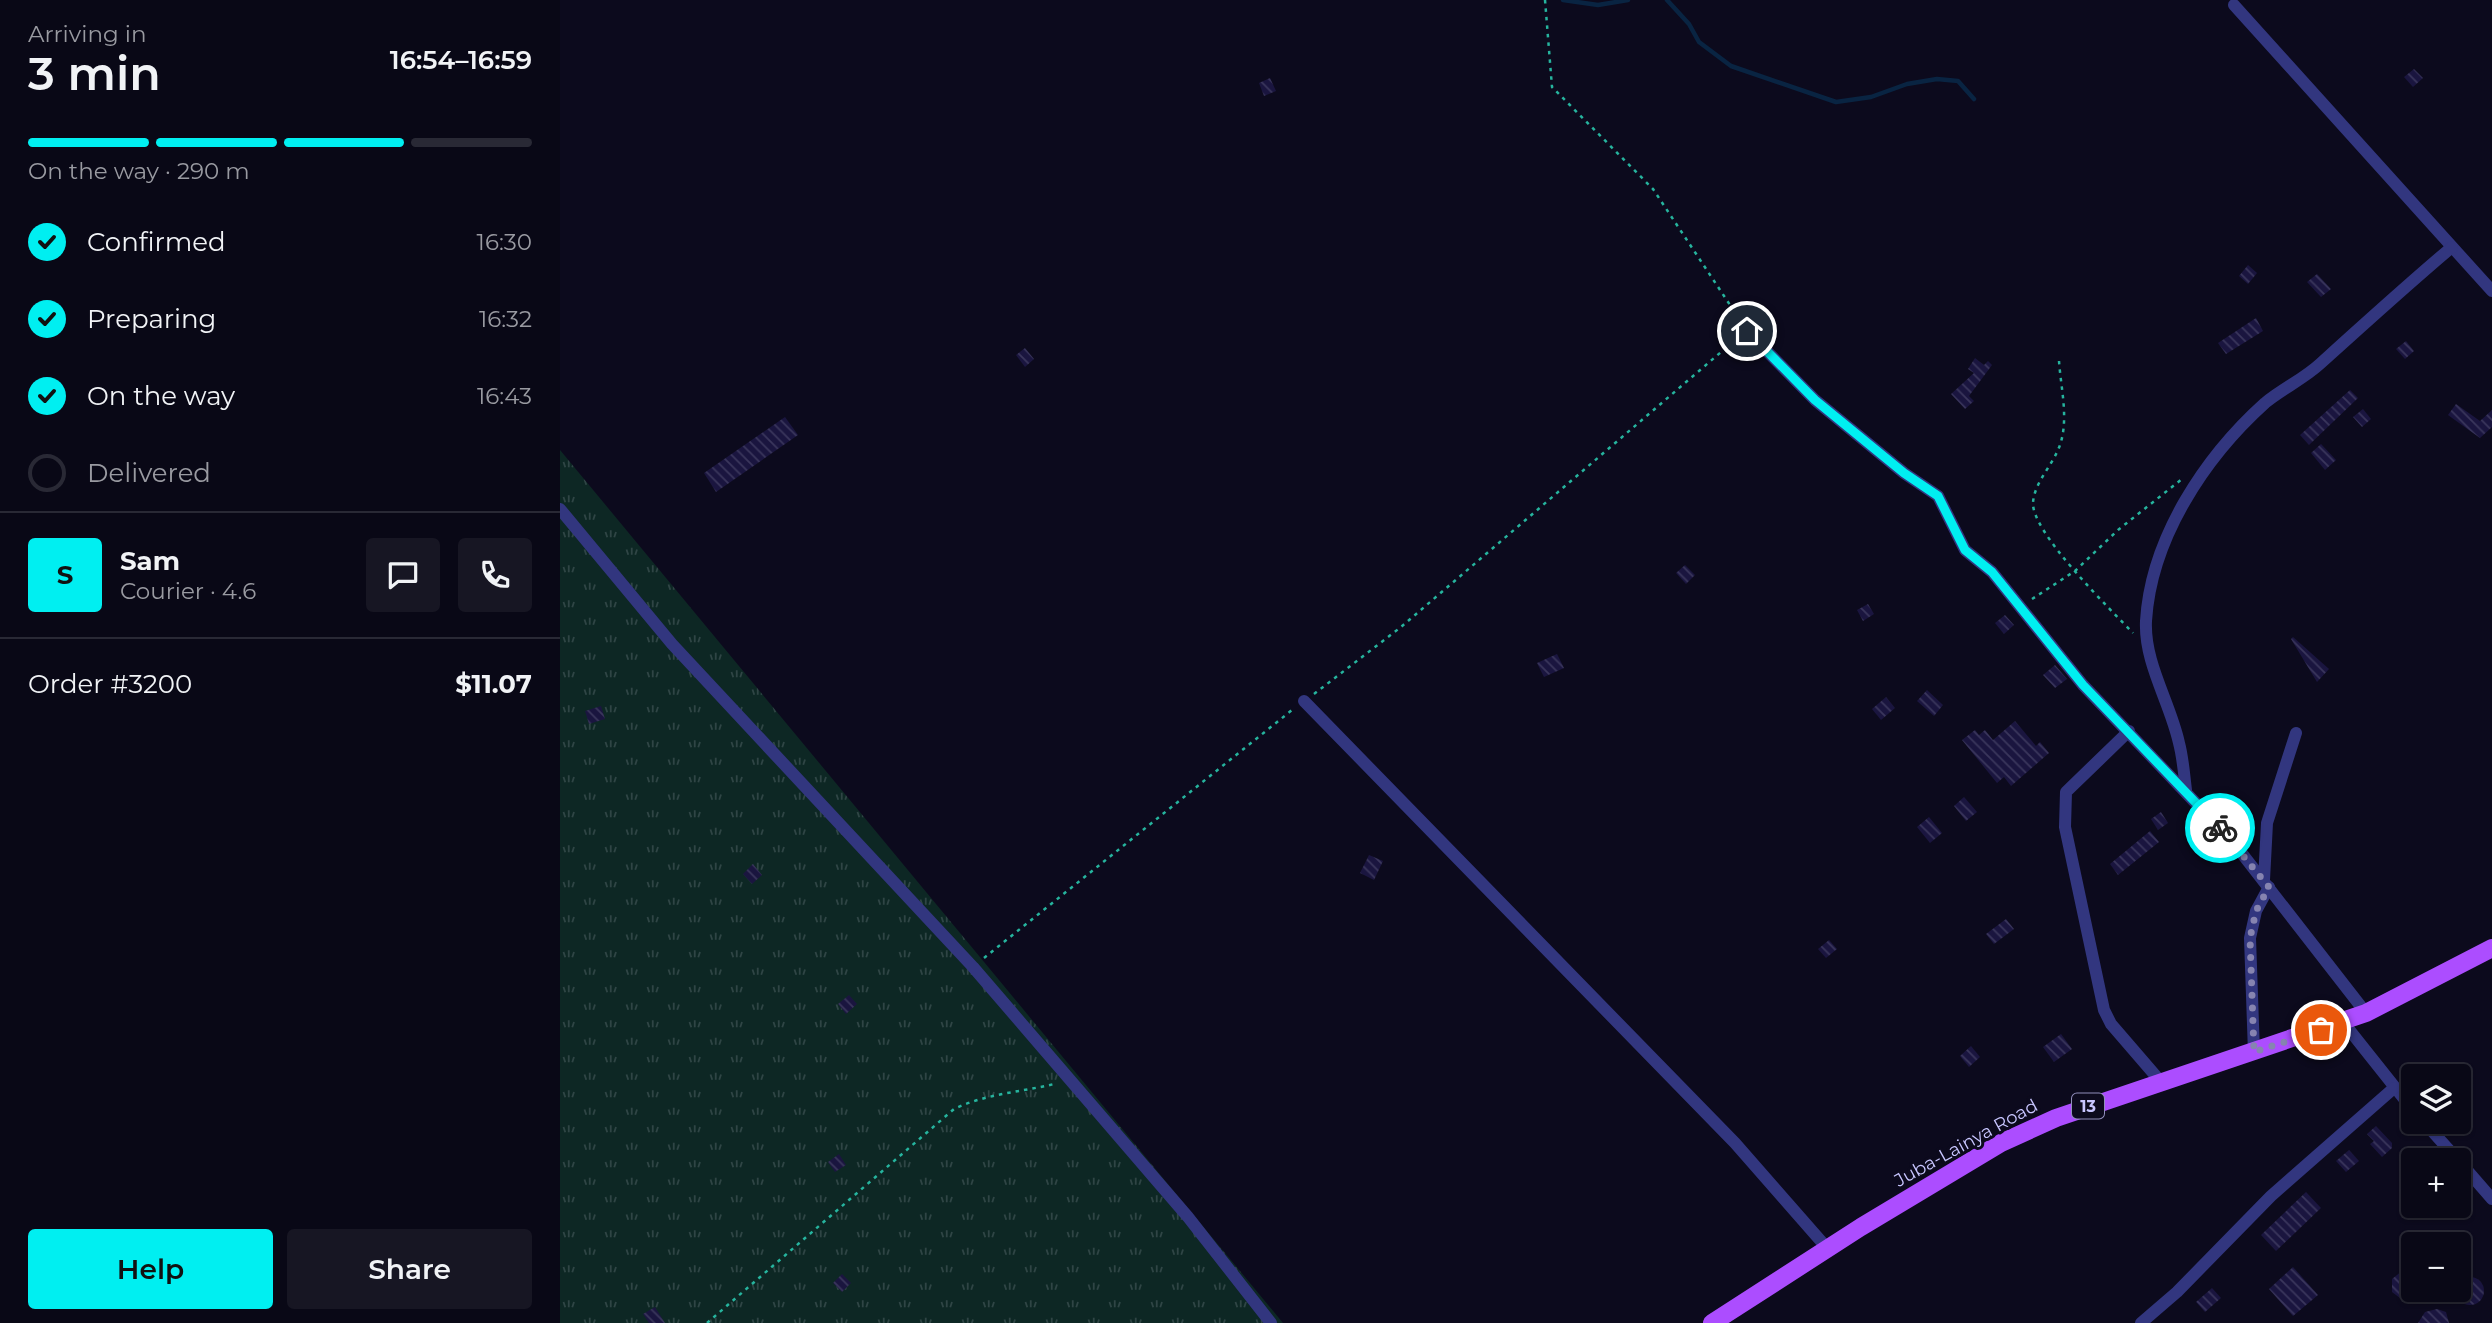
<!DOCTYPE html>
<meta charset="utf-8">
<style>
:root{--surface:#090816;--page:#171623;--text:#f1f3f6;--muted:#999aa1;--line:#292935;--accent:#00eff1}
body{margin:0;font-family:Montserrat,sans-serif;background:var(--page);color:var(--text);height:100vh;display:flex;flex-direction:column;font-size:26px;white-space:nowrap}
*{box-sizing:border-box;margin:0}
p{font-size:23px;color:var(--muted)}
.icon{flex:none;width:38px;height:38px;fill:none;stroke:currentColor;stroke-width:2;stroke-linecap:round;stroke-linejoin:round}
.map{position:relative;flex:1;overflow:hidden}
.panel{display:flex;flex-direction:column;background:var(--surface);width:560px}
.panel>*{flex:none}
.controls{position:absolute;left:1841px;top:1064px;display:grid;gap:14px}
.controls a{display:grid;place-items:center;width:70px;height:70px;border-radius:7px;background:var(--surface);box-shadow:0 2px 5px #0004,0 0 0 2px var(--line);font-size:35px}
.pin{position:absolute;display:grid;place-items:center;width:60px;height:60px;color:#fff;margin:-30px;border:4px solid #fff;border-radius:50%;box-shadow:0 2px 7px #0007}
.courier{position:absolute;display:grid;place-items:center;width:70px;height:70px;margin:-35px;border:5px solid #00eff1;border-radius:50%;background:#fff;color:#222;box-shadow:0 2px 9px #0007}
.overview em{font-style:normal;font-weight:600}
.overview div{display:flex;flex-direction:column-reverse}
.overview{display:flex;align-items:center;justify-content:space-between;height:119px;padding:0 28px}
h1{font-size:46px;font-weight:600;line-height:52px}
.bar{display:grid;grid-template-columns:repeat(4,1fr);gap:10px 7px;align-content:center;height:84px;padding:0 28px}
.bar i{height:9px;border-radius:5px;background:var(--line)}
.bar .active{background:var(--accent)}
.bar p{grid-column:span 4}
.line{display:flex;align-items:center;gap:18px;padding:0 28px;border-top:2px solid var(--line)}
.line div{flex:1}
.round{display:grid;place-items:center;flex:none;width:74px;height:74px;border-radius:7px;background:var(--page)}
ol{padding:0 28px;list-style:none}
li{display:flex;align-items:center;gap:21px;height:77px}
li p{margin-inline-start:auto}
li .icon{padding:7px;border-radius:50%;background:var(--accent);color:#111;stroke-width:4}
li:last-child{color:var(--muted)}
li i{width:38px;height:38px;border:4px solid var(--line);border-radius:50%}
.cta{display:flex;gap:14px;margin-top:auto;padding:14px 28px}
.cta a{flex:1;height:80px;border-radius:7px;background:var(--accent);color:#111;font-size:28px;font-weight:600;line-height:80px;text-align:center}
.cta a+a{background:var(--page);color:var(--text)}
main{display:flex;flex:1;min-height:0}
.map>svg:first-child{display:block}
</style>
<main>
<section class="panel">
<div class="overview"><div><h1>3 min</h1><p>Arriving in</p></div><em>16:54–16:59</em></div>
<div class="bar"><i class="active"></i><i class="active"></i><i class="active"></i><i></i><p>On the way · 290 m</p></div>
<ol>
<li><svg class="icon" aria-label="check" viewBox="0 0 24 24"><path d="M5 12l5 5 9-10"/></svg>Confirmed<p>16:30</p></li>
<li><svg class="icon" aria-label="check" viewBox="0 0 24 24"><path d="M5 12l5 5 9-10"/></svg>Preparing<p>16:32</p></li>
<li><svg class="icon" aria-label="check" viewBox="0 0 24 24"><path d="M5 12l5 5 9-10"/></svg>On the way<p>16:43</p></li>
<li><i></i>Delivered</li>
</ol>
<div class="line" style="height:126px"><b class="round" style="background:var(--accent);color:#111">S</b><div><b>Sam</b><p>Courier · 4.6</p></div><a class="round"><svg class="icon" aria-label="chat" viewBox="0 0 24 24"><path d="M4 5h16v11H9l-5 4z"/></svg></a><a class="round"><svg class="icon" aria-label="phone" viewBox="0 0 24 24"><path d="M5 4h4l2 5-3 2q2 4 5 5l2-3 5 2v4C11 20 4 13 5 4z"/></svg></a></div>
<div class="line" style="height:91px"><div>Order #3200</div><b>$11.07</b></div>
<div class="cta"><a>Help</a><a>Share</a></div>
</section>
<div class="map">
<svg width="1932" height="1323" viewBox="0 0 1932 1323">
<defs>
<pattern id="grass-tufts" width="24" height="20" patternUnits="userSpaceOnUse" patternTransform="scale(1.75)"><rect width="24" height="20" fill="#0d2724"/><path d="M3 7l-1-3M5 7V3M7 7l1-3M15 17l-1-3M17 17v-4M19 17l1-3" fill="none" stroke="#2f4545"/></pattern>
<pattern id="building-back-hatch" width="6" height="6" patternUnits="userSpaceOnUse" patternTransform="scale(1.75)"><rect width="6" height="6" fill="#1a153f"/><path d="M-1 5l2 2M0 0l6 6M5-1l2 2" fill="none" stroke="#3a365c"/></pattern>
</defs>
<rect width="100%" height="100%" fill="#0c0a1d"/>
<!-- grass -->
<polygon fill="url(#grass-tufts)" points="0,450 723,1323 0,1323"/>
<g fill="none" stroke-linecap="round" stroke-linejoin="round">
<!-- stream -->
<g stroke="#092442" stroke-width="4.5">
<polyline points="1003,0 1038,5 1068,0"/>
<polyline points="1107,0 1129,24 1139,42 1171,66 1276,102 1311,97 1347,84 1377,79 1398,81 1414,99"/>
</g>
</g>
<!-- building -->
<g fill="url(#building-back-hatch)">
<polygon points="1854,69 1863,78 1853,87 1844,77"/>
<polygon points="710,78 716,91 704,96 699,83"/>
<polygon points="1688,265 1697,273 1688,284 1679,276"/>
<polygon points="1757,274 1771,289 1761,297 1747,282"/>
<polygon points="1696,318 1703,331 1666,354 1658,343"/>
<polygon points="1846,341 1854,351 1845,359 1836,349"/>
<polygon points="465,348 474,359 465,367 456,355"/>
<polygon points="1415,358 1424,365 1428,361 1432,365 1409,396 1414,401 1405,409 1391,394 1414,373 1408,369"/>
<polygon points="1790,390 1798,398 1749,445 1740,435"/>
<polygon points="1896,404 1920,421 1932,410 1932,427 1920,438 1888,415"/>
<polygon points="1803,409 1811,419 1802,427 1793,417"/>
<polygon points="225,417 238,435 156,492 144,473"/>
<polygon points="1761,444 1776,460 1765,470 1751,453"/>
<polygon points="1125,565 1135,575 1126,584 1116,573"/>
<polygon points="1308,604 1314,614 1303,621 1297,610"/>
<polygon points="1445,615 1454,625 1444,634 1435,623"/>
<polygon points="1733,637 1769,669 1757,682 1731,639"/>
<polygon points="997,654 1004,668 984,677 977,663"/>
<polygon points="1495,665 1507,679 1495,688 1483,675"/>
<polygon points="1367,690 1383,705 1374,716 1357,701"/>
<polygon points="1326,697 1335,708 1321,720 1312,709"/>
<polygon points="41,706 45,719 29,724 25,711"/>
<polygon points="1455,721 1476,746 1480,742 1489,753 1451,786 1444,777 1437,783 1402,740 1415,730 1419,735 1425,730 1433,740"/>
<polygon points="1404,797 1417,812 1406,821 1394,806"/>
<polygon points="1601,812 1608,823 1598,830 1591,819"/>
<polygon points="1369,817 1382,833 1370,843 1357,827"/>
<polygon points="1590,831 1599,842 1558,875 1550,864"/>
<polygon points="809,855 823,861 814,880 800,873"/>
<polygon points="193,864 202,875 192,884 183,874"/>
<polygon points="1446,919 1454,929 1434,944 1426,934"/>
<polygon points="1269,940 1277,949 1266,958 1258,949"/>
<polygon points="289,995 297,1004 286,1014 278,1004"/>
<polygon points="1501,1034 1512,1049 1494,1062 1483,1047"/>
<polygon points="1411,1046 1420,1057 1409,1067 1400,1056"/>
<polygon points="1816,1126 1832,1143 1832,1148 1822,1157 1810,1144 1814,1141 1807,1134"/>
<polygon points="1789,1150 1799,1161 1786,1172 1776,1161"/>
<polygon points="279,1154 286,1165 275,1172 268,1162"/>
<polygon points="1746,1192 1761,1208 1716,1251 1701,1235"/>
<polygon points="1733,1267 1758,1295 1733,1316 1709,1289"/>
<polygon points="1842,1271 1853,1273 1853,1298 1840,1298 1832,1292 1832,1279"/>
<polygon points="282,1274 291,1283 282,1292 273,1283"/>
<circle cx="1910" cy="1291" r="14"/>
<polygon points="1652,1288 1661,1298 1645,1312 1636,1302"/>
<polygon points="95,1307 105,1323 89,1323 83,1314"/>
<polygon points="1877,1309 1886,1312 1889,1323 1858,1323 1865,1312"/>
</g>
<g fill="none" stroke-linecap="round" stroke-linejoin="round">
<!-- path -->
<g stroke="#26b49e" stroke-width="2.5" stroke-dasharray="3.5 5" stroke-linecap="butt">
<polyline points="985,0 992,87 1093,189 1180,320"/>
<path d="M1499,361C1501,390 1510,423 1498,450C1490,468 1474,484 1473,503C1472,533 1551,610 1573,633"/>
<polyline points="1472,599 1515,571 1558,530 1622,479"/>
<polyline points="754,694 841,627 1175,340"/>
<polyline points="424,958 732,710"/>
<path d="M147,1323L394,1109C425,1094 461,1092 494,1084"/>
</g>
<!-- street -->
<g stroke="#32367f" stroke-width="12">
<polyline points="1674,5 1932,291"/>
<polyline points="1187,331 1255,400 1344,473 1378,496 1405,550 1432,572 1523,685 1673,842 1806,1013"/>
<polyline points="0,509 112,644 413,967 628,1217 711,1323"/>
<polyline points="744,701 1175,1143 1267,1248"/>
<polyline points="1569,731 1506,792 1505,827 1544,1010 1551,1024 1601,1082"/>
<path d="M1626,790C1624,774 1623,758 1619,743C1610,702 1584,663 1586,621C1591,538 1645,457 1705,403C1723,388 1744,379 1761,363C1804,324 1847,285 1892,247"/>
<polyline points="1704,880 1707,823 1736,733"/>
<polyline points="1783,1022 1853,1110"/>
<polyline points="1694,1053 1690,938 1696,911 1709,887"/>
<polyline points="1864,1122 1898,1160"/>
<polyline points="1899,1161 1932,1199"/>
<polyline points="1581,1323 1617,1292 1711,1196 1834,1088"/>
</g>
<!-- primary -->
<polyline stroke="#ac4dff" stroke-width="18" points="1152,1323 1301,1227 1441,1143 1496,1118 1806,1013 1932,948"/>
</g>
<g fill="none" stroke-linecap="round" stroke-linejoin="round">
<!-- done -->
<polyline stroke="#8684b0" stroke-width="7" stroke-dasharray="0 12.6" points="1660,828 1709,887 1696,911 1690,938 1694,1052 1761,1030"/>
<!-- route -->
<polyline stroke="#00eff1" stroke-width="9" points="1187,331 1255,400 1344,473 1378,496 1405,550 1432,572 1523,685 1660,828"/>
</g>
<g text-anchor="middle" stroke-width="6" stroke-linejoin="round" paint-order="stroke">
<!-- shield labels -->
<rect fill="#0c0a1d" stroke="#908ebb" stroke-width="2" x="1512" y="1093.5" width="32" height="25" rx="5"/>
<g font-size="16" font-weight="bold" fill="#c8c6ff">
<text x="1528" y="1112">13</text>
</g>
<!-- street labels -->
<g font-size="18" fill="#c8c6ff" stroke="#0c0a1d">
<text transform="translate(1406 1143) rotate(-29)" y="6">Juba-Lainya Road</text>
</g>
</g>
</svg>
<div class="controls">
<a><svg class="icon" aria-label="layers" viewBox="0 0 24 24"><path d="M12 4l9 5-9 5-9-5zM3 14l9 5 9-5"/></svg></a>
<a>+</a>
<a>−</a>
</div>
<div class="pin" style="left:1761px;top:1030px;background:#ea580c"><svg class="icon" aria-label="bag" viewBox="0 0 24 24"><path d="M5 8h14l-1 12H6zM9 8a3 3 0 0 1 6 0"/></svg></div>
<div class="pin" style="left:1187px;top:331px;background:#1f2937"><svg class="icon" aria-label="home" viewBox="0 0 24 24"><path d="M3 11l9-7 9 7M6 9v11h12V9"/></svg></div>
<div class="courier" style="left:1660px;top:828px"><svg class="icon" aria-label="bike" viewBox="0 0 24 24"><circle cx="6" cy="16" r="4"/><circle cx="18" cy="16" r="4"/><path d="M6 16l4-8h5l3 8M10 8l3 8H6M13 5h3"/></svg></div>
</div>
</main>
